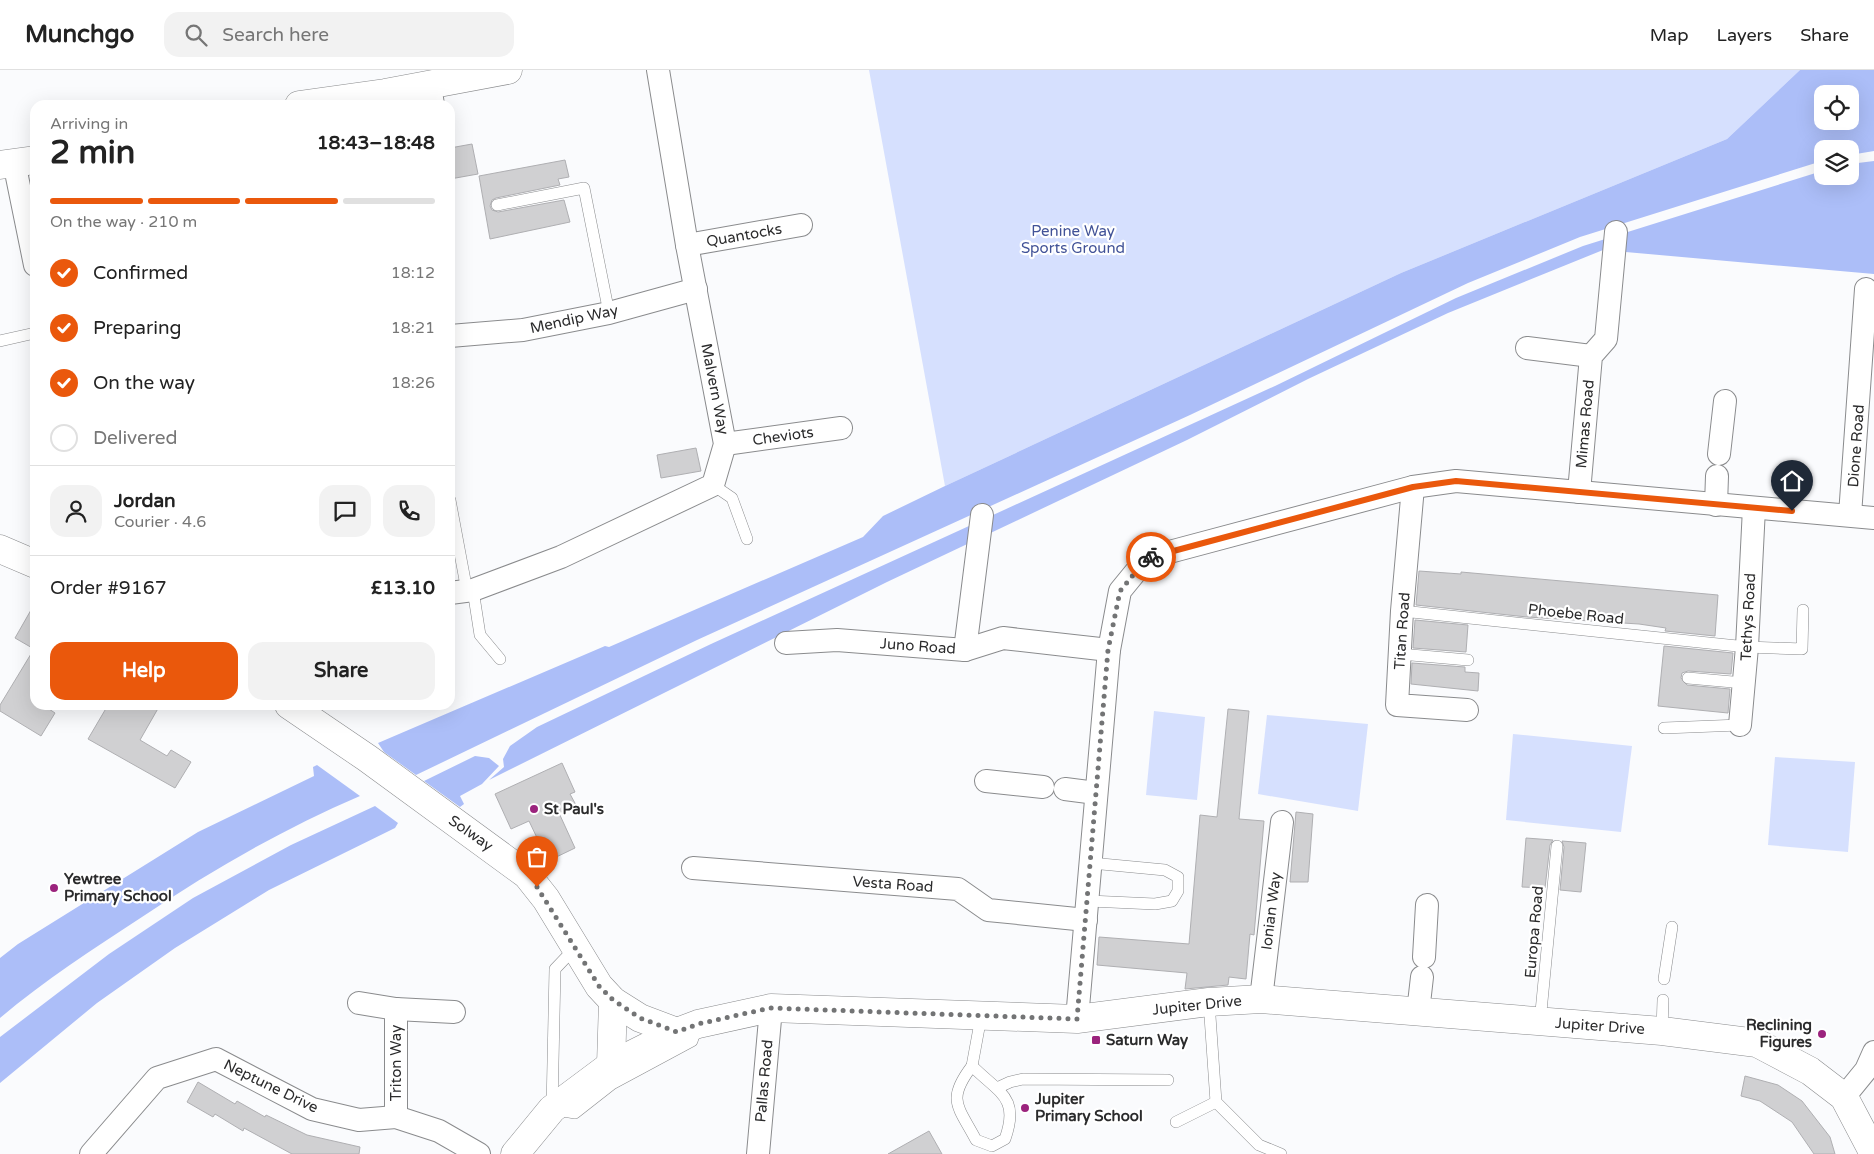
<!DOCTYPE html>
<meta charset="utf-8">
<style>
:root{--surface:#fff;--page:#f2f2f2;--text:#222;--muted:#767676;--line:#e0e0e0;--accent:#ea580c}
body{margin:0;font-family:"Varela Round",sans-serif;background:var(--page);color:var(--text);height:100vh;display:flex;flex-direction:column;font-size:19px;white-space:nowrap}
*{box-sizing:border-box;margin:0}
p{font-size:16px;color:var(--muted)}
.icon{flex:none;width:28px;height:28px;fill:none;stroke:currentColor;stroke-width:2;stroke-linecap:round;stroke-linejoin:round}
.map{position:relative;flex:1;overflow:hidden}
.drawer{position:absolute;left:30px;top:30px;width:425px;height:610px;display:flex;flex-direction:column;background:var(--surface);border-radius:15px;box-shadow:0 5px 20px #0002}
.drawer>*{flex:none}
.fabs{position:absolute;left:1814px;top:15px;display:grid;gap:10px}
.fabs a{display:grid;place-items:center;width:45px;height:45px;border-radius:10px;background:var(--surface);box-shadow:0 5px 20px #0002;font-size:25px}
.pin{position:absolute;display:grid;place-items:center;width:42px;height:42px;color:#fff;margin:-51px -21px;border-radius:50% 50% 50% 0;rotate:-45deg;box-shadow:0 0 5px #0007}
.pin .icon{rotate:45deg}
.courier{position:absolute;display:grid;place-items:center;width:50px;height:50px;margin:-25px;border:4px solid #ea580c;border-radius:50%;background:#fff;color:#222;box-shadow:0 1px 6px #0007}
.summary em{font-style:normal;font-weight:700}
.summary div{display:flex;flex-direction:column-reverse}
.summary{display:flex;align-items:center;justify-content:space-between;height:85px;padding:0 20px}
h1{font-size:32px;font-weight:700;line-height:38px}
.bar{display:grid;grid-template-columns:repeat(4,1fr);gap:8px 5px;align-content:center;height:60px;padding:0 20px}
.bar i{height:6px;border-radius:4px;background:var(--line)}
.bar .on{background:var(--accent)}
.bar p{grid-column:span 4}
.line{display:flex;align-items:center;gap:12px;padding:0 20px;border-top:1px solid var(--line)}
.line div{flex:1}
.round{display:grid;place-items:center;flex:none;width:52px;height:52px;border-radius:15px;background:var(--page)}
ol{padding:0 20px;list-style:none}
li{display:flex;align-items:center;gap:15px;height:55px}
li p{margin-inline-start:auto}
li .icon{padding:5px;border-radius:50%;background:var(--accent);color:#fff;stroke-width:4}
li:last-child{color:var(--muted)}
li i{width:28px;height:28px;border:2px solid var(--line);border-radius:50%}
.action{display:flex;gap:10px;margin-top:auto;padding:10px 20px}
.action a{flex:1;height:58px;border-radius:15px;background:var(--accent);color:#fff;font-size:20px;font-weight:700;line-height:58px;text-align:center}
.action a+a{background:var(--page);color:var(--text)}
header{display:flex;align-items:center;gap:30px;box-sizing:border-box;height:70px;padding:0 25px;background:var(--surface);border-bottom:1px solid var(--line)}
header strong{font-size:24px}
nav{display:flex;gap:28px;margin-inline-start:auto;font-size:18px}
.search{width:350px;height:45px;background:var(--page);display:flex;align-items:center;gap:12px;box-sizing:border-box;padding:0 18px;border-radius:15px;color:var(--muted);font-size:19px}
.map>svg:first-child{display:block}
</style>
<header>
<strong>Munchgo</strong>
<div class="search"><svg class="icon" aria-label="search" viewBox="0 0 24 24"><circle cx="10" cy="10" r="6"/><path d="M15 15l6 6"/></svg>Search here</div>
<nav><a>Map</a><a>Layers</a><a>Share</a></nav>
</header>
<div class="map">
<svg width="1874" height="1084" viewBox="0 0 1874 1084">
<rect width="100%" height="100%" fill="#fafbfd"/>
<!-- green -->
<g fill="#d6e0fe">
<polygon points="869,0 1800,0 1727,69 1401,203 945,416"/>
<polygon points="1154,641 1205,647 1197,730 1146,725"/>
<polygon points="1267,645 1368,654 1358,741 1258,724"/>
<polygon points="1513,664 1632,676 1621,762 1506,750"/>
<polygon points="1775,687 1855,692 1848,782 1768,775"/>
</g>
<!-- forest -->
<g fill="#acbef8" fill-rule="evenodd">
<path d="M1800,0H1874V81L1850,85V79H1822V91L1580,167L1468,213L1190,345L697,570L416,705L384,682L378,673L605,576L609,577L863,467L883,446L945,416L1401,203L1727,69ZM1822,24H1850V51H1822Z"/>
<polygon points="1874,91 1874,204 1603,180 1448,243 1308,309 1187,370 887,512 489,710 504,697 503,689 510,676 537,657 711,574 1275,316 1456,228 1583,176 1822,101 1822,106 1850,106 1850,94"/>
<polygon points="475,686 489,688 499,696 482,714 460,726 464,734 460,737 424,711"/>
<path d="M317,695L360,726C283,759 212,800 142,847C93,879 45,910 0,948V888L18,874L198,762L314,706L313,697Z"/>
<polygon points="375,736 398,753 395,758 269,820 175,878 97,933 0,1013 0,967 109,884 193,828 291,775"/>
</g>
<!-- building -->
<g fill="#d0d0d2" stroke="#afafb2">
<polygon points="472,74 478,104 450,109 450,78"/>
<polygon points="565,90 569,107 558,109 560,115 496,128 492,130 490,136 492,140 498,142 564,130 570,152 490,169 479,106"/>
<polygon points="696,378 701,401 661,408 657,385"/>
<polygon points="1419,501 1461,504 1461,502 1718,525 1715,566 1665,561 1666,558 1639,554 1527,547 1416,535"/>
<polygon points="35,533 35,635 43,635 55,643 41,666 0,641 0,635 34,579 15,568"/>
<polygon points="1415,550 1468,555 1466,582 1413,578"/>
<polygon points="1664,576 1733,583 1731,604 1688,601 1682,603 1681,608 1687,615 1730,619 1728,643 1658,636"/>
<polygon points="1412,593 1465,597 1465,602 1479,603 1478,621 1411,614"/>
<polygon points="108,635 160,635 140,670 167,686 171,680 191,692 175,718 88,669"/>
<polygon points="1228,639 1249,641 1239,749 1264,751 1254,865 1250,864 1246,909 1229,907 1228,915 1185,919 1187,903 1097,895 1099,867 1189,874 1200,745 1217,747"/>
<polygon points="562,693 575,722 570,724 576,735 559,743 575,778 548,791 529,751 511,759 495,724"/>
<polygon points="1296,742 1313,744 1308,812 1290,812"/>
<polygon points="1526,768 1553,770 1550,775 1545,818 1522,817"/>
<polygon points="1562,771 1586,773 1581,822 1560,820 1564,777"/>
<polygon points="1745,1006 1778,1015 1802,1031 1830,1067 1835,1084 1814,1084 1792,1052 1760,1031 1741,1026"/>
<polygon points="198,1012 235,1034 237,1031 265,1047 266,1045 307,1065 360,1077 359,1084 292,1084 244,1058 243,1061 215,1044 213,1047 187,1032"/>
<polygon points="929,1061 942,1084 888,1084"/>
</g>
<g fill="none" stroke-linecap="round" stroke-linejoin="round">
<!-- lane casing -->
<g stroke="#8a8b8d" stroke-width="12">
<g id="lane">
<polyline points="497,135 584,118 609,243"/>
<polyline points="0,271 35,263"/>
<polyline points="713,415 732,428 747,469"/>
<polyline points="450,430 467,521"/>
<polyline points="473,520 480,565 500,589"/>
<polyline points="1402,541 1747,577 1802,579 1803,540"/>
<polyline points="1400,584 1468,590"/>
<polyline points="1688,608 1744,613"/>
<polyline points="1664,658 1740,655"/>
<polyline points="1089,831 1155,834 1172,831 1178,821 1178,807 1165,800 1091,793"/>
<polyline points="576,877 555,899 552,1039 575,1043 612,1014 692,971 697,956"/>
<polyline points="1664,909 1672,857"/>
<polyline points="1209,932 1216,1032 1259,1075 1281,1084"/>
<polyline points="1540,952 1557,776"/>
<polyline points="1662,961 1663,930"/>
<path d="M972,996C999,1023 1020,1027 1005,1069L992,1076L976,1070C958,1036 946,1030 972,996Z"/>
<polyline points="972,996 981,947"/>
<polyline points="997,1018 1010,1012 1023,1009 1168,1010"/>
<polyline points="1176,1052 1216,1032"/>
</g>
</g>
<!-- street casing -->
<g stroke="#8a8b8d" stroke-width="24">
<g id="street">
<polyline points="430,15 433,35"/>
<polyline points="14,92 35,195"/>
<polyline points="687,175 801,155"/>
<polyline points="450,266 523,260 609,243 696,219"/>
<polyline points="1527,278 1591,286"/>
<polyline points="725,374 841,358"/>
<polyline points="1719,384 1725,331"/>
<polyline points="1413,417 1402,541 1397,635 1467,640"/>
<polyline points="1579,422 1591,286 1606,269 1616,162"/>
<polyline points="1716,435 1717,406"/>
<polyline points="1850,445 1866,219"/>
<polyline points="450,523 473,520 561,487 713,415 725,374 687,175 658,0"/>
<polyline points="786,573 837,570 965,580 1003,568 1109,580"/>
<polyline points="965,580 982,445"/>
<polyline points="1740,655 1747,577 1754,438"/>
<polyline points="986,711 1043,717"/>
<polyline points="1065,719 1096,723"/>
<polyline points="693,798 958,819 988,840 1086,850"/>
<polyline points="1424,887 1427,835"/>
<polyline points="1261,929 1282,752"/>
<polyline points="359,933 396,939 454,942"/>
<polyline points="396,939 396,1047"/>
<polyline points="1418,942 1422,907"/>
<polyline points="1077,949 1109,580 1120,521 1147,488 1413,417 1456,411 1874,448"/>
<polyline points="1844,1027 1866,1000 1874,982"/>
<polyline points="91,1084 157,1008 216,989 312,1039 359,1050 396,1047 439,1061 479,1084"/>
<polyline points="758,1084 771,938"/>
</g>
</g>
<!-- secondary casing -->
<g stroke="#8a8b8d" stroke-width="29">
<g id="secondary">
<polyline points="299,35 385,23 508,0"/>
<polyline points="0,95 35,90"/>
<polyline points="0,479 35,494"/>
<polyline points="289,635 367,688 527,805 546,829 599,916 613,931 640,948 677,962"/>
<polyline points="611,995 613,931"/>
<polyline points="515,1084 552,1039 611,995 677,962 698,954 771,938 1077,949 1209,932 1261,929 1662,961 1757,973 1810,1001 1844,1027 1874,1084"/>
</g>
</g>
<!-- lane -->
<use href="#lane" stroke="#fff" stroke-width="11"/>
<!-- street -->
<use href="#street" stroke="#fff" stroke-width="22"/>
<!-- secondary -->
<use href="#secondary" stroke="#fff" stroke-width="28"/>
</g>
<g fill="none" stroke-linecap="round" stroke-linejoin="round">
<!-- done -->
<polyline stroke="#737475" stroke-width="5" stroke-dasharray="0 9" points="537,817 599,916 613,930 640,948 677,962 698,954 770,938 1077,949 1108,580 1120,521 1147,488 1151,487"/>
<!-- route -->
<polyline stroke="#ea580c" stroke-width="6" points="1151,487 1413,417 1456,411 1792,441"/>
</g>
<!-- markers -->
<g fill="#9b237d" stroke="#fff" stroke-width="2">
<circle cx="534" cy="739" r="5"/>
<circle cx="54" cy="818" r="5"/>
<circle cx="1822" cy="964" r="5"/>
<rect x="1091" y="965" width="10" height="10" rx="2.5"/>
<circle cx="1025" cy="1038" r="5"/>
</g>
<g text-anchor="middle" stroke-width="4.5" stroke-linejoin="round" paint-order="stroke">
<!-- park labels -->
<g font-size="15" fill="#415297" stroke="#fff">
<text x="1073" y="166">Penine Way<tspan x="1073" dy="17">Sports Ground</tspan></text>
</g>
<!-- street labels -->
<g font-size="15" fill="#2b2b2c" stroke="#fff">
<text transform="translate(744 165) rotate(-10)" y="5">Quantocks</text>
<text transform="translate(574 249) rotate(-12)" y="5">Mendip Way</text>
<text transform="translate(715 319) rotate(79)" y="5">Malvern Way</text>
<text transform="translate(1585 354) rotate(-85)" y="5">Mimas Road</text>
<text transform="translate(783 366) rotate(-8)" y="5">Cheviots</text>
<text transform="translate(1856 376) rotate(-86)" y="5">Dione Road</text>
<text transform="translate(1576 544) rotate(6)" y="5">Phoebe Road</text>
<text transform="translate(1748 547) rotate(-87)" y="5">Tethys Road</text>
<text transform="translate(1402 561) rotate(-86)" y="5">Titan Road</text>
<text transform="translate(918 576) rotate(4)" y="5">Juno Road</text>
<text transform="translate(471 763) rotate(35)" y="5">Solway</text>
<text transform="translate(893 814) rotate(4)" y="5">Vesta Road</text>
<text transform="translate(1271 841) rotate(-83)" y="5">Ionian Way</text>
<text transform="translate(1534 862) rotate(-85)" y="5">Europa Road</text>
<text transform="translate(1197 935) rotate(-6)" y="5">Jupiter Drive</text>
<text transform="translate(1600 956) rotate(4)" y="5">Jupiter Drive</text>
<text transform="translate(396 993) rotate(-90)" y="5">Triton Way</text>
<text transform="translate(764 1011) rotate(-85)" y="5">Pallas Road</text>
<text transform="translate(271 1016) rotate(26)" y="5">Neptune Drive</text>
</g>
<!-- poi labels -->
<g font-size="15" font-weight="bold" fill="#2b2b2c" stroke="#fff" text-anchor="start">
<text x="544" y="744">St Paul's</text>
<text x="64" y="814">Yewtree<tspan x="64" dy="17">Primary School</tspan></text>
<text x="1812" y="960" text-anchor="end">Reclining<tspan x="1812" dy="17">Figures</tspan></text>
<text x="1106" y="975">Saturn Way</text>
<text x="1035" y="1034">Jupiter<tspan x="1035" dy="17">Primary School</tspan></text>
</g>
</g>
</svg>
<div class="fabs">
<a><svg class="icon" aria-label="locate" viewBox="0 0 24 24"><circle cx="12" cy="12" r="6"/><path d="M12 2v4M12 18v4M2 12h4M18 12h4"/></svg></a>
<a><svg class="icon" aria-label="layers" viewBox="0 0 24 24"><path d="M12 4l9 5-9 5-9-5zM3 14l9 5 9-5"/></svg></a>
</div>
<div class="pin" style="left:537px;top:817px;background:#ea580c"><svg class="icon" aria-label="bag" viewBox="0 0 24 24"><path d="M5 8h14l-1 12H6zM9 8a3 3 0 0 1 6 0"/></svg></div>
<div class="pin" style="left:1792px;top:441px;background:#1f2937"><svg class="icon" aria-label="home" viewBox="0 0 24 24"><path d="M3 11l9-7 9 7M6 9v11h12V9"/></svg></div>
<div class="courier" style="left:1151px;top:487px"><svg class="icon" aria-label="bike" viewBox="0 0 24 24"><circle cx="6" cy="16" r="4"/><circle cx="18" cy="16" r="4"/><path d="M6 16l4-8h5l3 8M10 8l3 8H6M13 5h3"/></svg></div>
<section class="drawer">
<div class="summary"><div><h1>2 min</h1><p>Arriving in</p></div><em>18:43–18:48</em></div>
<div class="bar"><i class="on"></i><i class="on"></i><i class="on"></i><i></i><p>On the way · 210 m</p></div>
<ol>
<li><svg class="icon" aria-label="check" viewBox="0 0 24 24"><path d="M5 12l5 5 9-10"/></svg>Confirmed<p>18:12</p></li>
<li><svg class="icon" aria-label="check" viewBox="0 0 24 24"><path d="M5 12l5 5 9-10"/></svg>Preparing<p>18:21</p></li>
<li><svg class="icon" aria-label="check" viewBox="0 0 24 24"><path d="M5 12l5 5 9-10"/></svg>On the way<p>18:26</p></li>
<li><i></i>Delivered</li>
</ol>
<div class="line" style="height:90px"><a class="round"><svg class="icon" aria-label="person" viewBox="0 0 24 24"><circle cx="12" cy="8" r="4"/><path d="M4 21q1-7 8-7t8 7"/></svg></a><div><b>Jordan</b><p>Courier · 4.6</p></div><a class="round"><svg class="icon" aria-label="chat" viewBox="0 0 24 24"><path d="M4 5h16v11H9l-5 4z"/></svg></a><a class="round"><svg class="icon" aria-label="phone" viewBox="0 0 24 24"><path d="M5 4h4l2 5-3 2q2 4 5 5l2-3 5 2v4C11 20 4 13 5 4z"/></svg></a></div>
<div class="line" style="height:65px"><div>Order #9167</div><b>£13.10</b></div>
<div class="action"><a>Help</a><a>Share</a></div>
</section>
</div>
